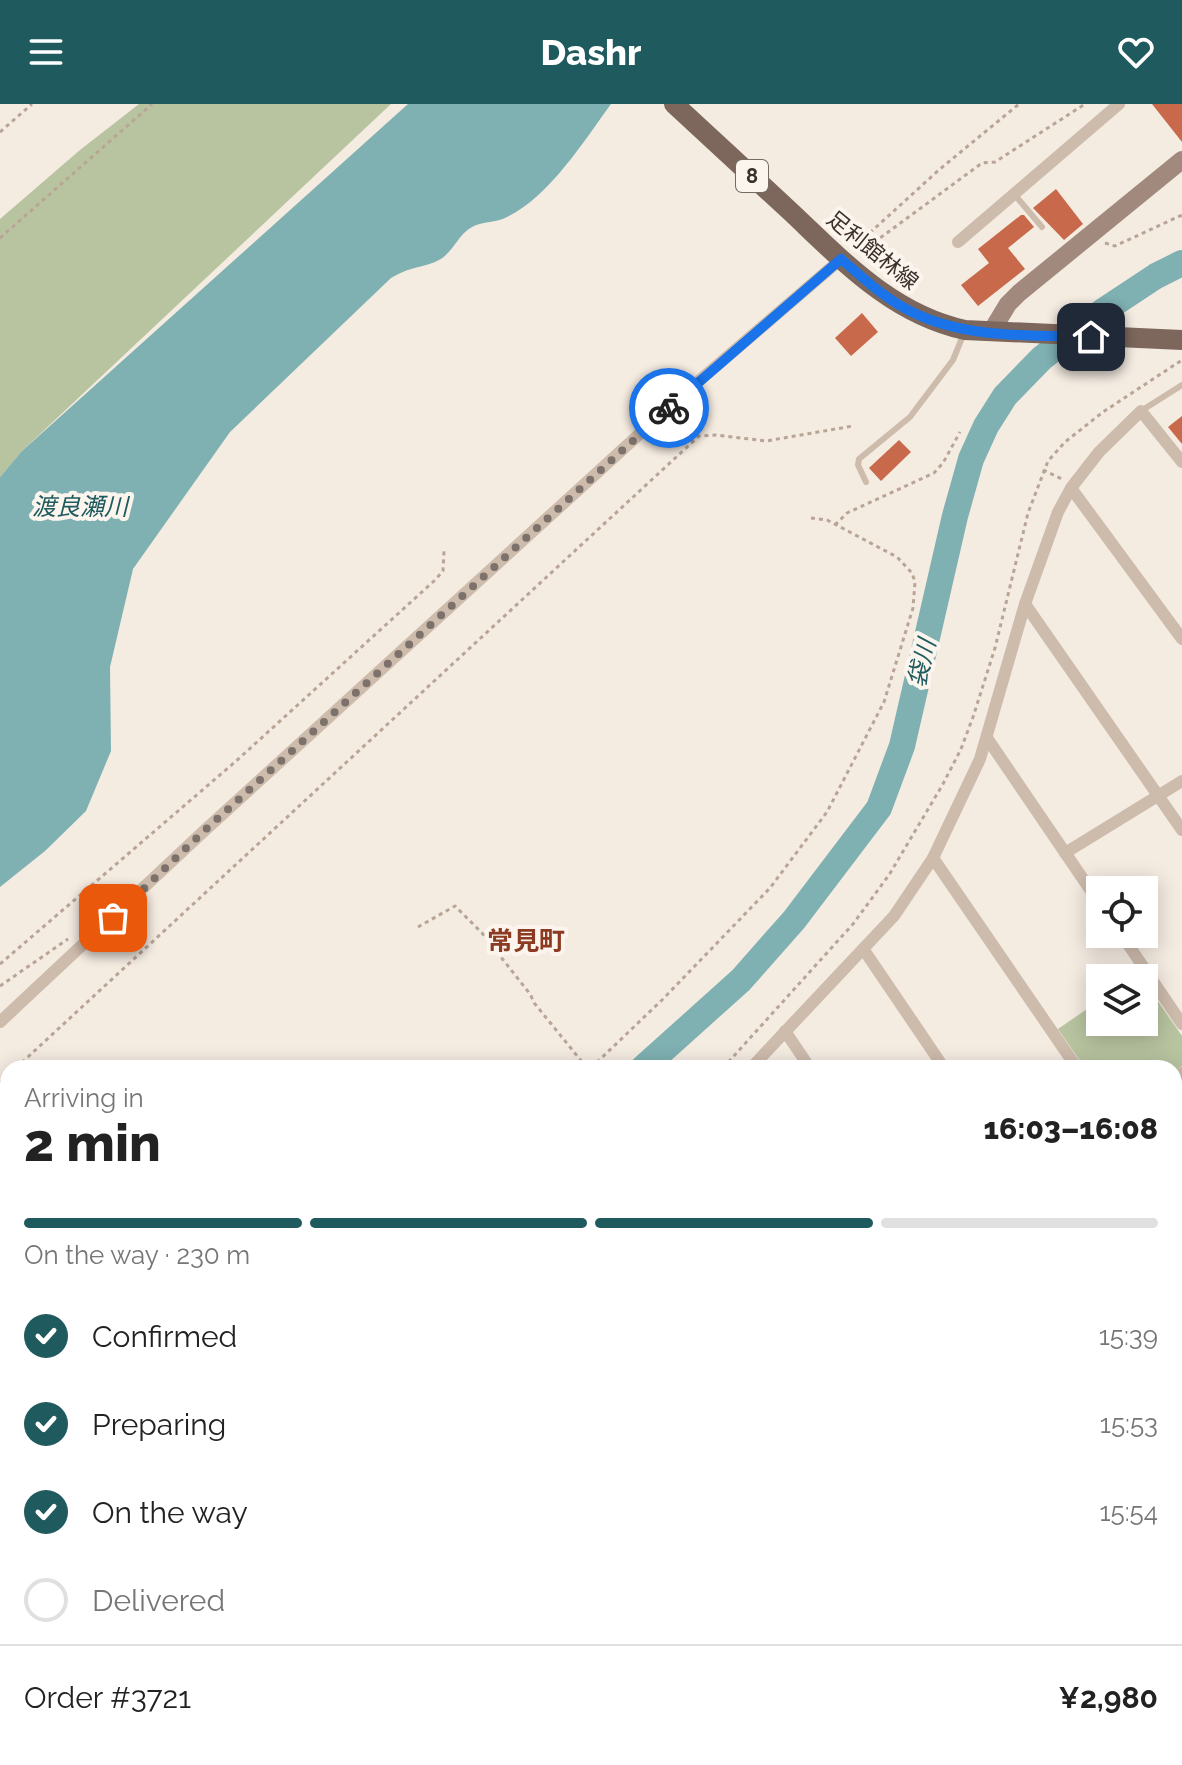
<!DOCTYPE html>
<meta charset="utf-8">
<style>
:root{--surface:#fff;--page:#f6f6f6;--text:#222;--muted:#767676;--line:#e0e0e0;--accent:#1f5a5e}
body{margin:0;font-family:Raleway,"Noto Sans JP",sans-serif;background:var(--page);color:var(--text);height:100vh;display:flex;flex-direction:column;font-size:30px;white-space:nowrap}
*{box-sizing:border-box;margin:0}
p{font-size:26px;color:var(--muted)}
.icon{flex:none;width:44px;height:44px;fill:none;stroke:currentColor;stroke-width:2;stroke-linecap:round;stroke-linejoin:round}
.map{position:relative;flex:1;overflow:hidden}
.drawer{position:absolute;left:0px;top:956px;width:1182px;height:706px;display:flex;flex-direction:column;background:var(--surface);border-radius:24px 24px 0 0;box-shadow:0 4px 20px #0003}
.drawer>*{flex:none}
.tools{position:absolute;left:1086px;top:772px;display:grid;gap:16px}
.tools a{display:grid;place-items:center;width:72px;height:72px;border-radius:0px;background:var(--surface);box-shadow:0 4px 20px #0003;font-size:40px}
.pin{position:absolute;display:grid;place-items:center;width:68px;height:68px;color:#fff;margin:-34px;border-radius:16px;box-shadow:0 4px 12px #0006}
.courier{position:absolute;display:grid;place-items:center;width:80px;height:80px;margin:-40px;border:6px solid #1a73e8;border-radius:50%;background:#fff;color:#222;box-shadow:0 2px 10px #0007}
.summary em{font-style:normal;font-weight:800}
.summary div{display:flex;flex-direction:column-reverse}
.summary{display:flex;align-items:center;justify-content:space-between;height:136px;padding:0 24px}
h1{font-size:52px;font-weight:800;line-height:60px}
.bar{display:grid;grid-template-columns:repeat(4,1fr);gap:12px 8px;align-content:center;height:96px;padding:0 24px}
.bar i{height:10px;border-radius:6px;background:var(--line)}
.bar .selected{background:var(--accent)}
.bar p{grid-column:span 4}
.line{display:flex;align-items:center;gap:20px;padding:0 24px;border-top:2px solid var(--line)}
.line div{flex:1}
ol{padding:0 24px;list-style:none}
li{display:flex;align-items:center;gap:24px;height:88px}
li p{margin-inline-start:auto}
li .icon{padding:8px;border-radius:50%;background:var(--accent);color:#fff;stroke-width:4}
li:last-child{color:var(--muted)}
li i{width:44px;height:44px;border:4px solid var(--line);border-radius:50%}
header{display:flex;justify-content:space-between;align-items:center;height:104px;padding:0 24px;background:var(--accent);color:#fff;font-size:36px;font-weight:800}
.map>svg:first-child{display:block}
</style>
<header><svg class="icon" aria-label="menu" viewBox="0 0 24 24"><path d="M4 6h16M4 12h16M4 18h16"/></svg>Dashr<svg class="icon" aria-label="heart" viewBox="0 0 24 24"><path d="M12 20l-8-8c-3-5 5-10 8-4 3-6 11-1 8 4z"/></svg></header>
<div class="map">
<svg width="1182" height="1661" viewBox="0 0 1182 1661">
<rect width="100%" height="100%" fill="#f4ebe1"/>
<!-- green -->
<g fill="#b8c4a0">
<polygon points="139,0 391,0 22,347 0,373 0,115 80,46"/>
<polygon points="1144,877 1182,932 1182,962 1174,967 1174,964 1085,964 1058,925 1100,896 1100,918 1144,918"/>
</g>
<!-- water -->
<path fill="#7fb0b2" d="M408,0H611C584,37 549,93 507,113C496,119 483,117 472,123C457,131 453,150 437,157C419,165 411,162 391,174L230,328L133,465L110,563L111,647L86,707L45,747L0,783V373L22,347Z"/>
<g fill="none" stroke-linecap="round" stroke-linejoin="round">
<!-- river -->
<g stroke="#7fb0b2" stroke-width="26">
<polyline points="643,964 741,876 794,816 879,704 902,642 955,412 971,355 986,322 1005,292 1042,254 1103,207 1156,172 1182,159"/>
<polyline points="80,1661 86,1654"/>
</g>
</g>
<!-- building -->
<g fill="#c8694b">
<polygon points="1152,0 1182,0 1182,38"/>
<polygon points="1056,85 1083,120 1064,136 1033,104"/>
<polygon points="1021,111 1024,111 1034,123 1008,144 1025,165 978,202 961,181 989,159 978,145"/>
<polygon points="862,209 878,228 851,252 835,234"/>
<polygon points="1182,312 1182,340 1168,323"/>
<polygon points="899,336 911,348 881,377 869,364"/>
</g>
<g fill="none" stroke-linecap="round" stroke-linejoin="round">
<!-- path -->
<g stroke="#b9a596" stroke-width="3" stroke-dasharray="4 4" stroke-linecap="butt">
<polyline points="0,28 32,0"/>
<polyline points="0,134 152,0"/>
<polyline points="1105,139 1115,142 1182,111"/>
<polyline points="852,145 940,65 1019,0"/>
<polyline points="861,148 982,59 995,58 1085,0"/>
<polyline points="1043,366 1064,376"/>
<polyline points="835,421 847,409 934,369 943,359 960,328"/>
<polyline points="418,823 455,802 482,829 530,890 535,900 587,964"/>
<polyline points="0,860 235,658 434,477 443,467 444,447"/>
<polyline points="0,882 68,835"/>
<polyline points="16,964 699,332 716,331 766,337 853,322"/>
<polyline points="591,964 663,895 770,784 827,708 884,598 913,504 915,478 912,469 897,453 827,416 811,414"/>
<polyline points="723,964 853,820 889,771 943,680 961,645 973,613 995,544 1028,409 1048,357 1065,338 1103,308 1182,256"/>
<polyline points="0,979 8,972"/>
<polyline points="0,1056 8,1099"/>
<polyline points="1174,1527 1182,1523"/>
<polyline points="0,1635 8,1638"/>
<polyline points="157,1661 163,1654"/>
<polyline points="175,1661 180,1654"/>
</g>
<!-- lane -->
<g stroke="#cdbbac" stroke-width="6">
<polyline points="1014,90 1042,123"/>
<polyline points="1141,307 1182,281"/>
<polyline points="866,378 858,361 859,355 910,313 953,256 964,229"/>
</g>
<!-- street -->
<g stroke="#cdbbac" stroke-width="12">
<polyline points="958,138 1119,0"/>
<polyline points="1071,384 1182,535"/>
<polyline points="1025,500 1182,726"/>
<polyline points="987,634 1100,800"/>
<polyline points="1065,749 1182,677"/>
<polyline points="933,754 1077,964"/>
<polyline points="1121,830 1182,920"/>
<polyline points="864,846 944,964"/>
<polyline points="0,918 204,727 679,294 841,155"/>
<polyline points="785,927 810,964"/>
<polyline points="751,964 894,812 933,754 980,655 1025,500 1058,408 1071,384 1099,348 1141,307 1182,358"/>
<polyline points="1174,974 1182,969"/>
<polyline points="1174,1199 1182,1211"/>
<polyline points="1174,1245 1182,1240"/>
<polyline points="1174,1362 1182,1358"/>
<polyline points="1174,1467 1182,1463"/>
<polyline points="1174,1588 1182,1585"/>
<polyline points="276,1654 280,1661"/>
<polyline points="671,1654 674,1661"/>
<polyline points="868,1654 874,1661"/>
<polyline points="629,1661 639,1654"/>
</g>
<!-- secondary -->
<g stroke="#a18a7d" stroke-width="18">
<polyline points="991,228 1008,200 1019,189 1182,56"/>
<polyline points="1174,1103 1182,1097"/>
<polyline points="1031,1654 1037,1661"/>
<polyline points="410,1661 417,1654"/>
</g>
<!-- primary -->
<path stroke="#7d675c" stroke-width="20" d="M674,0C713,36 752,72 791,108C843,157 892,210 965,226L1182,236"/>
</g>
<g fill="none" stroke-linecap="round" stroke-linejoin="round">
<!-- done -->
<polyline stroke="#7c716b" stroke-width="8" stroke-dasharray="0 14.4" points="113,814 204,727 669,304"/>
<!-- route -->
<path stroke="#1a73e8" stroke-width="10" d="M669,304L841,155C863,174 884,194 910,207C964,235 1031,231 1091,233"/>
</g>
<g text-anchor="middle" stroke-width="8" stroke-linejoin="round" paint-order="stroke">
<!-- shield labels -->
<rect fill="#fbf5ee" stroke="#756b66" stroke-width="2" x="736" y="56" width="32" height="32" rx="6"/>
<g font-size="20" font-weight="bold" fill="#3b302b">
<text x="752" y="79">8</text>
</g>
<!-- street labels -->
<g font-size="22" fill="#3b302b" stroke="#fbf5ee">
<text transform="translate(873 146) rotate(39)" y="8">足利館林線</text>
</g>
<!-- water labels -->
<g font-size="24" font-style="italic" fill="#1f5a5e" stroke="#fbf5ee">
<text x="80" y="411">渡良瀬川</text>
<text transform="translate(922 559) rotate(-76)" y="8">袋川</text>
</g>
<!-- quarter labels -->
<g font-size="26" font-weight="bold" fill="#8c3b22" stroke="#fbf5ee">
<text x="526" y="846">常見町</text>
</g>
</g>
</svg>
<div class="tools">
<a><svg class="icon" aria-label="locate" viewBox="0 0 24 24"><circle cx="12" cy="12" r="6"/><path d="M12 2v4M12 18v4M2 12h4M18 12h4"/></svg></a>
<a><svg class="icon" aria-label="layers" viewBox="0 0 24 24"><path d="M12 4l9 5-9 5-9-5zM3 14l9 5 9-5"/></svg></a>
</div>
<div class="pin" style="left:113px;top:814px;background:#ea580c"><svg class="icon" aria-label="bag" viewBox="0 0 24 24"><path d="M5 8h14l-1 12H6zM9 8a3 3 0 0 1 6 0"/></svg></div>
<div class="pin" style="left:1091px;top:233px;background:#1f2937"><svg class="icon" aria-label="home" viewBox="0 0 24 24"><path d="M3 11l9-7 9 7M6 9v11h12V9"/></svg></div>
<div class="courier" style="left:669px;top:304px"><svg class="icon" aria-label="bike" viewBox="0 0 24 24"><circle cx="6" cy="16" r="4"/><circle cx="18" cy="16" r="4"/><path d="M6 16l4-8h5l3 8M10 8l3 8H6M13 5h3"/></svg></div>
<section class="drawer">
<div class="summary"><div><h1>2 min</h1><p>Arriving in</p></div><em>16:03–16:08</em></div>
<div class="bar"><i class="selected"></i><i class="selected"></i><i class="selected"></i><i></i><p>On the way · 230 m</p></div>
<ol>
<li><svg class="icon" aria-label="check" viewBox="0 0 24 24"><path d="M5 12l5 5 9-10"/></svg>Confirmed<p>15:39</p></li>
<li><svg class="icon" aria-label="check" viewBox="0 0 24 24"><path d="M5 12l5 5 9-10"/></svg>Preparing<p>15:53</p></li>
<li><svg class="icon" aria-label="check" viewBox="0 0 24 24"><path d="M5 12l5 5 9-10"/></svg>On the way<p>15:54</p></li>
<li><i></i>Delivered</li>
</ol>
<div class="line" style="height:104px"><div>Order #3721</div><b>¥2,980</b></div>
</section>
</div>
